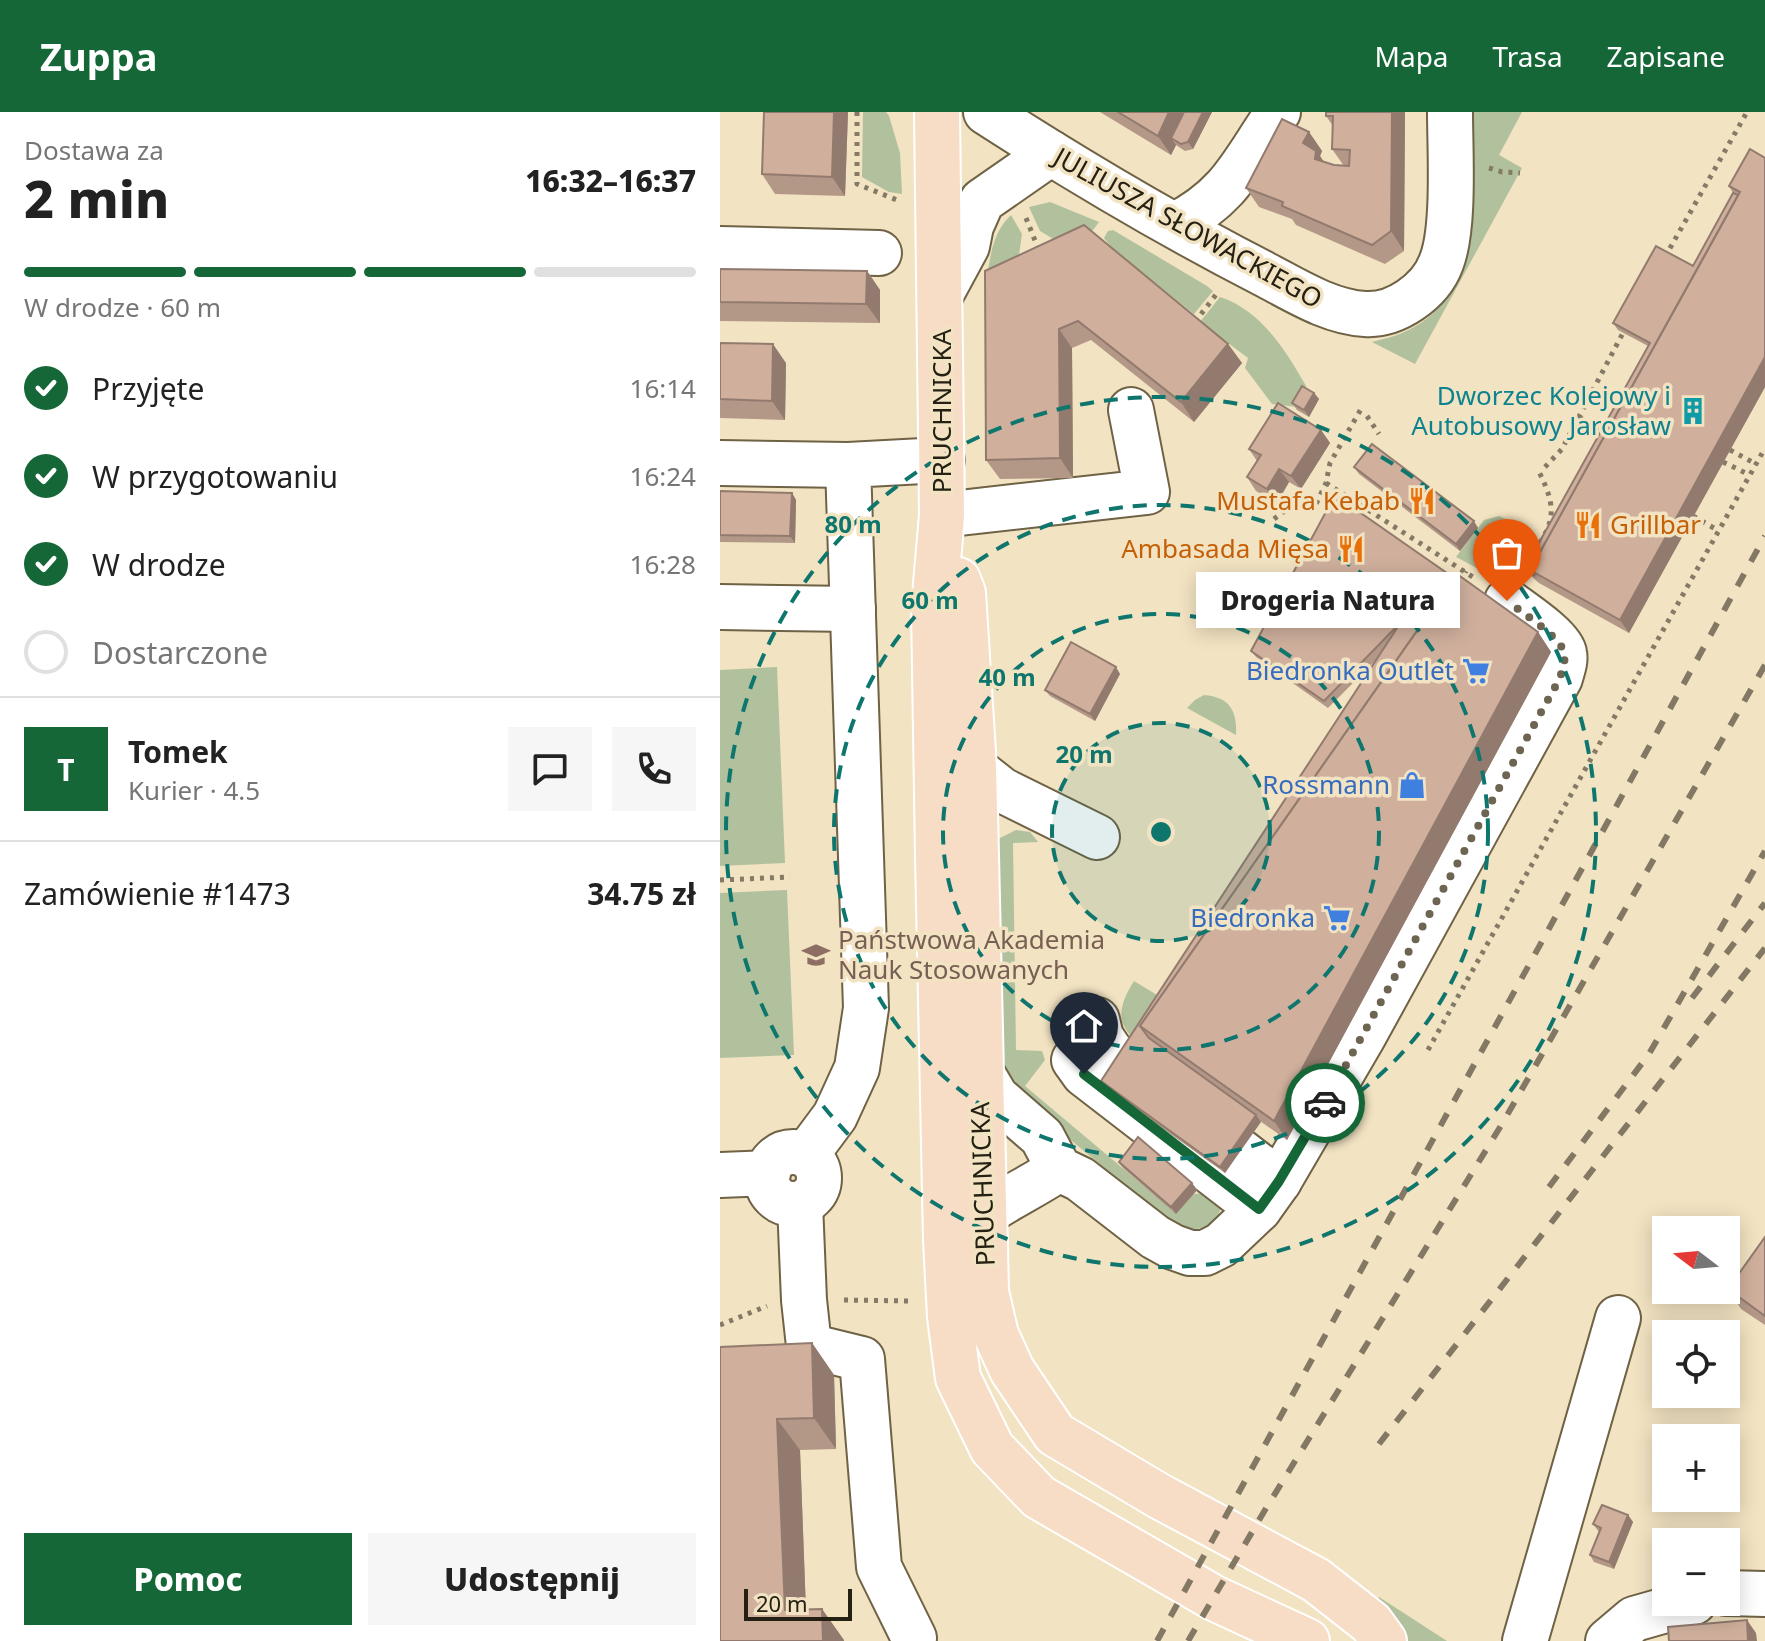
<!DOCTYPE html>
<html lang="pl">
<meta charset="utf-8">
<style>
:root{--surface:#fff;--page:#f6f6f6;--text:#222;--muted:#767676;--line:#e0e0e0;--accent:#166737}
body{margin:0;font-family:"Noto Sans",sans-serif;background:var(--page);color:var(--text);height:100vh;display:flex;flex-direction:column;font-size:30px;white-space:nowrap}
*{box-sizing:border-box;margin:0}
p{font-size:26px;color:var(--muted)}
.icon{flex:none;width:44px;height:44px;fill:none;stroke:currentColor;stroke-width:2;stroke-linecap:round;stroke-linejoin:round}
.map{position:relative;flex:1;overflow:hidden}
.drawer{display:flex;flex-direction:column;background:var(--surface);width:720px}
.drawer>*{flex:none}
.needle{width:52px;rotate:286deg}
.fabs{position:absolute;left:932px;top:1104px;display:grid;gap:16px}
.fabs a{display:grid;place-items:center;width:88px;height:88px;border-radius:0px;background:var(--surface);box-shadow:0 4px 20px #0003;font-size:40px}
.scale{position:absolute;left:24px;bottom:20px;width:108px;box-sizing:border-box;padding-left:8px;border:4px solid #252014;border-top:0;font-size:22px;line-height:28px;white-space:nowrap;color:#252014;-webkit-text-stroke:6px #f2e3c2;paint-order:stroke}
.pin{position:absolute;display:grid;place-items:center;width:68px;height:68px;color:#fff;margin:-82px -34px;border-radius:50% 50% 50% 0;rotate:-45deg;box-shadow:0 0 8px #0007}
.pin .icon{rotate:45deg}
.courier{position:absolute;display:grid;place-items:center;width:80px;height:80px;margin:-40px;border:6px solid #166737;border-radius:50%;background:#fff;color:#222;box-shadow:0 2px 10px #0007}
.bubble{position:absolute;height:56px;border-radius:0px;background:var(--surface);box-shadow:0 4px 20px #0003;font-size:26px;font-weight:800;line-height:56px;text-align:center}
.headline em{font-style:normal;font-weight:800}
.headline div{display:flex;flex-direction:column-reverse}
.headline{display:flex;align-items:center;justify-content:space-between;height:136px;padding:0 24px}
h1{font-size:52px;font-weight:800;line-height:60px}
.bar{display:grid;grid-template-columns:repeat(4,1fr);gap:12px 8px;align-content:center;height:96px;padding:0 24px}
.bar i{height:10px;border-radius:6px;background:var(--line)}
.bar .active{background:var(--accent)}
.bar p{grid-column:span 4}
.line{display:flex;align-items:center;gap:20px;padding:0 24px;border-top:2px solid var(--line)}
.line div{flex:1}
.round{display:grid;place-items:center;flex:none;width:84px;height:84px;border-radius:0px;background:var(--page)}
ol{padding:0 24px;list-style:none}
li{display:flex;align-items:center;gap:24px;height:88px}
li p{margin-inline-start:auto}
li .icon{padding:8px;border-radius:50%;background:var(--accent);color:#fff;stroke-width:4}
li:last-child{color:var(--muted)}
li i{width:44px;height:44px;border:4px solid var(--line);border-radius:50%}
.cta{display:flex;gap:16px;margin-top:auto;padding:16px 24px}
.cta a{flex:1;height:92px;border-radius:0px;background:var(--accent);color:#fff;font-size:32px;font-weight:800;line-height:92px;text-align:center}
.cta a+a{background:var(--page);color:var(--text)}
header{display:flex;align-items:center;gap:48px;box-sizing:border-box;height:112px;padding:0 40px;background:var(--accent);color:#fff}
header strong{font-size:38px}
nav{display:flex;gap:44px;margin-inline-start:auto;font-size:28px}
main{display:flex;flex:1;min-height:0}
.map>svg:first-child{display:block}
</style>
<header>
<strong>Zuppa</strong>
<nav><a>Mapa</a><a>Trasa</a><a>Zapisane</a></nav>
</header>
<main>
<section class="drawer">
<div class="headline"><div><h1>2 min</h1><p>Dostawa za</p></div><em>16:32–16:37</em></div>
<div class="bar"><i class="active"></i><i class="active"></i><i class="active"></i><i></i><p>W drodze · 60 m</p></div>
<ol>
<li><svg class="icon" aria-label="check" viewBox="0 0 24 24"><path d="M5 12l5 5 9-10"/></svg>Przyjęte<p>16:14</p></li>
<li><svg class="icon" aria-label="check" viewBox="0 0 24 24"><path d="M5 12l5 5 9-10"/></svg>W przygotowaniu<p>16:24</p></li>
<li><svg class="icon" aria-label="check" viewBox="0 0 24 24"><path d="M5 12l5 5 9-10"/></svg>W drodze<p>16:28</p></li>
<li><i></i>Dostarczone</li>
</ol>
<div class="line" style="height:144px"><b class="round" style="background:var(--accent);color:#fff">T</b><div><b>Tomek</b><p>Kurier · 4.5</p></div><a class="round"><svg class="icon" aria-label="chat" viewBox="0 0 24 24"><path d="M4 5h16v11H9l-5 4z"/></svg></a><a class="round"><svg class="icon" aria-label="phone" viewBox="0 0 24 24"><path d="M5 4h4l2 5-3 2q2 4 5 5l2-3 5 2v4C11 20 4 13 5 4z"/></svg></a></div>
<div class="line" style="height:104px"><div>Zamówienie #1473</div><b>34.75 zł</b></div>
<div class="cta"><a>Pomoc</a><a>Udostępnij</a></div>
</section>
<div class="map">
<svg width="1045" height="1529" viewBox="0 0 1045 1529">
<rect width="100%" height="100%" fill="#f2e3c2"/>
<!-- green -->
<g fill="#b2c19d">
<polygon points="143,0 166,0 169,4 180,41 182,82 169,80 142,65"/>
<path d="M750,0H802L779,43L802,56L695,252L652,230C662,227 673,225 682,221C768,185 750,75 750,0Z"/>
<polygon points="330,90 379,110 373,118 345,134 320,119 309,95"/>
<path d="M291,103L302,122L297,157L266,169C271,143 272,121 291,103Z"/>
<polygon points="393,118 487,174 493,179 474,202 392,136 384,126 388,119"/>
<path d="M500,185C541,198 566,239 586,274L577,295L552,292L525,256L528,246L480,210Z"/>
<polygon points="779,404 794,411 799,422 779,459 772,464 736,445 764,408"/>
<polygon points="57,555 65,751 0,754 0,558"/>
<path d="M484,583C510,585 517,599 516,623L467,596L475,588Z"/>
<path d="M296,718L310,720L318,730L293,731L296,938L322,939L325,948L305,974L456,1101L473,1082L484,1081L502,1091C498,1117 475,1122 453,1113L281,970L276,735L278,727Z"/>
<polygon points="67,778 74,943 0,946 0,781"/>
<path d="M414,869L442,886L416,930C395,909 399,893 414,869Z"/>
<polygon points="659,1485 727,1529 685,1529 650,1500"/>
</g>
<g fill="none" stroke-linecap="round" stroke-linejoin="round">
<!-- minor casing -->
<g stroke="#6f6245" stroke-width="48">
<g id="minor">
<path d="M266,0C356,58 449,113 544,162C575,178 609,200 645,202C675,204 710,180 721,151C735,117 730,39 730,0"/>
<path d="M455,113C512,84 523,50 558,0"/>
<polyline points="0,137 159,141"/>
<polyline points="221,182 247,134 251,114 262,89 331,41"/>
<polyline points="0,351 128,353"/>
<polyline points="222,403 427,380 411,298"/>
<polyline points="0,495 133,497"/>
<polyline points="254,656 282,678 377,725"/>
<polyline points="377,908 381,925 391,940 559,1069"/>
<polyline points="250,941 276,985 322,1025 339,1057 360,1067 435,1125 453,1135 470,1141 485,1141 501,1133 539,1097 364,962 354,948"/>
<circle cx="73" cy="1066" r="26"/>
<polyline points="86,1043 115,1004 137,956 146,896 128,353 222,348"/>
<polyline points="0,1063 48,1061"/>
<polyline points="80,1092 84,1188 89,1234 142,1247 159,1455 194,1526"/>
<path d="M539,1097L559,1069L643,925L840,566C842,558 846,549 844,541C842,526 800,499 787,489"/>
<path d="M263,1103C287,1086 314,1074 339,1057"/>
<polyline points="1006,1481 1045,1482"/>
<polyline points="805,1529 898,1206"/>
<polyline points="888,1529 914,1507 974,1490"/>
</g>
</g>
<!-- major casing -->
<g stroke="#fff" stroke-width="48">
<g id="major">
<polyline points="217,0 222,403 214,495 218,744 226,1128 230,1205 238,1266 272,1336 319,1385 494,1486 587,1529"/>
<polyline points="238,468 243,481 254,656 266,1180 276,1223 292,1258 335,1322 439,1384 596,1468 651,1511 664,1529"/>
</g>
</g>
<!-- path -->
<g stroke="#847a65" stroke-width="5" stroke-dasharray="4 6" stroke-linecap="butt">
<polyline points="137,0 137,72 177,88"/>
<polyline points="769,56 782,60 800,61"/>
<polyline points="306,106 320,141"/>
<polyline points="945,145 1027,0"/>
<polyline points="475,210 498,180"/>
<polyline points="647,304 659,322"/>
<polyline points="859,305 885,322"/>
<polyline points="1010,338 1036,352"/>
<polyline points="1003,350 1030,363"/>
<polyline points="825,355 842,337 905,217"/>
<polyline points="606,371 756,467"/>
<polyline points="973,404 999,419"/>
<polyline points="554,407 580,387 596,392 606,371 610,351 641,297"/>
<path d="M805,457C828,415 843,407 819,360"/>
<polyline points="740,469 746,459"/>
<polyline points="0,768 70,765"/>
<polyline points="708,938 1045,336"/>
<polyline points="124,1188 190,1189"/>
<polyline points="0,1213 47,1194"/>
</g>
<!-- minor -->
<use href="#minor" stroke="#fff" stroke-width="44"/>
<!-- major -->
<use href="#major" stroke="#f7ddc6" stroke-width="44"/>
<!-- rail -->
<g stroke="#827863" stroke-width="6" stroke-dasharray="14 14" stroke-linecap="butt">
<polyline points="972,886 1045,791"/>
<polyline points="829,1075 929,942 1045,739"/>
<polyline points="659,1332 1045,836"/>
<polyline points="437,1529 1045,424"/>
<polyline points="468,1529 545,1398 782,1012 1045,553"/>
</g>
</g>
<!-- wall -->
<g fill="#b39787">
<polygon points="128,0 125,84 55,82 42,62"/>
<polygon points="380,0 492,0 473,37 465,39 456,33 451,43"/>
<polygon points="606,0 685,0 684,139 665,152 576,113 572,107 539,95 526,76 589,20 602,39 600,44 604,50 614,53 624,54 612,37 613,14 606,4"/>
<polygon points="1045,46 1045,275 909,521 819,471 810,463 805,456 928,234 898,218 893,211 973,154 1013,81 1009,74"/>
<polygon points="0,157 147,159 160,178 160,211 0,209"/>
<polygon points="265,159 508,232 522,251 474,310 371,228 352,236 353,366 280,367 266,348"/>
<polygon points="0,231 66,251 65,308 0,306"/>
<polygon points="594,281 599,287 589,305 577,298 572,291"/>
<polygon points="601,318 610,331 581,377 569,370 557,391 536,379 527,365 537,349 529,337"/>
<polygon points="634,355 758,416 740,439 639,362"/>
<polygon points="0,379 72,381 76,388 75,431 0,430"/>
<polygon points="734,466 818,520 831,540 567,1028 540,1009 505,1061 386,976 381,969 658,546 608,596 536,545 531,539"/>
<polygon points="400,562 375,609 330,584 325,578"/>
<polygon points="399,1050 472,1071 477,1078 456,1102 403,1056"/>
<polygon points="1045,1125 1045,1213 1021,1197 1008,1177"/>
<polygon points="92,1231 114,1263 116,1337 80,1338 86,1497 102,1497 124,1529 0,1529 0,1235"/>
<polygon points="908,1403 913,1410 894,1457 874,1450 870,1443 879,1420 873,1412"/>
</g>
<!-- shaded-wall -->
<g fill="#927b6e">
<polygon points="114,0 128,0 125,84 112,65"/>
<polygon points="449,0 472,0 451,26 456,33 451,43 438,24"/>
<polygon points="483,0 492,0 473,37 468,30"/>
<polygon points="672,0 685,0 684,139 671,119"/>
<polygon points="589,20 602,39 600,44 609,58 597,51 583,31"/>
<polygon points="147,159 160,178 160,211 146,192"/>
<polygon points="339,217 352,236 353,366 340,346"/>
<polygon points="53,232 66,251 65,308 52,289"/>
<polygon points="508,232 522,251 474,310 461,290"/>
<polygon points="1045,245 1045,275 909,521 900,508"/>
<polygon points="594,281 599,287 589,305 584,298"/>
<polygon points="601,318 610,331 581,377 571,364"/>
<polygon points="559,357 569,370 557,391 547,377"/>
<polygon points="72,381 76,388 75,431 70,424"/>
<polygon points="754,409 758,416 740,439 736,432"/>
<polygon points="818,520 831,540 567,1028 554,1009"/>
<polygon points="396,555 400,562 375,609 370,602"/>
<polygon points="536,1003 541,1010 505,1061 500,1055"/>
<polygon points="472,1071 477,1078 456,1102 451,1095"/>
<polygon points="92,1231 114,1263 116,1337 94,1306"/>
<polygon points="57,1307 80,1338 87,1529 65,1498"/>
<polygon points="908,1403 913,1410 894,1457 889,1450"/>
<polygon points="102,1497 124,1528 124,1529 103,1529"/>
<polygon points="1027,1508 1036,1521 1037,1529 1028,1529"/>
</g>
<!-- building -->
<g fill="#d0b09d" stroke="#927b6e" stroke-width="2">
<polygon points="44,0 114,0 112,65 42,62"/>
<polygon points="398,0 449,0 438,24"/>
<polygon points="464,0 483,0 468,30 461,32 451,26"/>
<polygon points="606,0 672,0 671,119 652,133 562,94 563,90 526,76 562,7 589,20 583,31 596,39 595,47 614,53 629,54 630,38 612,37 613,4 606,4"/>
<polygon points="1030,37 1045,46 1045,245 900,508 810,458 1020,80 1009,74"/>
<polygon points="1013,81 1018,83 810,458 815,464 805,456 930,231 893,211 936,134 973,154"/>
<polygon points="364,113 508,232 461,290 358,209 339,217 340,346 266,348 265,159"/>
<polygon points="0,157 147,159 146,192 0,190"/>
<polygon points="0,231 53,232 52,289 0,287"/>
<polygon points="582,274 594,281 584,298 572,291"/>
<polygon points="558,291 601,318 571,364 559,357 547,377 527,365 541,343 529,337"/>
<polygon points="652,332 754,409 736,432 634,355"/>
<polygon points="0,379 72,381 70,424 0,423"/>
<polygon points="615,383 734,466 420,914 429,926 536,1003 500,1055 381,969 681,510 604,589 531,539"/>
<polygon points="737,462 818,520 554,1009 420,914"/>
<polygon points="351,530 396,555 370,602 325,578"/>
<polygon points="418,1025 472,1071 451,1095 399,1050"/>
<polygon points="1045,1125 1045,1204 1008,1177"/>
<polygon points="92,1231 94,1306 57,1307 65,1498 102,1497 103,1529 0,1529 0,1235"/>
<polygon points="882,1393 908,1403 889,1450 870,1443 881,1416 873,1412"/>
<polygon points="1027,1508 1028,1529 949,1529 948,1515"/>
</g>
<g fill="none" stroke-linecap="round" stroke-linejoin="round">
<!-- done -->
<path stroke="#6d6451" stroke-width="8" stroke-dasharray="0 14.4" d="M605,991L840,566C842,558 846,549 844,541C842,526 800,499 787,489"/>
<!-- route -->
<polyline stroke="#166737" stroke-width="10" points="364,962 539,1097 559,1069 605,991"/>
</g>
<!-- distance rings -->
<circle cx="441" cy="720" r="109" fill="#0f766e" fill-opacity=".12"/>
<g fill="none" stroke="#0f766e" stroke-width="4" stroke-dasharray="14 10">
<circle cx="441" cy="720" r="109"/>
<circle cx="441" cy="720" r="218"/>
<circle cx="441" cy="720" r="327"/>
<circle cx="441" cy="720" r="435"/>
</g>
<!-- icons -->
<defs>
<g id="building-bare" transform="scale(2.16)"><path d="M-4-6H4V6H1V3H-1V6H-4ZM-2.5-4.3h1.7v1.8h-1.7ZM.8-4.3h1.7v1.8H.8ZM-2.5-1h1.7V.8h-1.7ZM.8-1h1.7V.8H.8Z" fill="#0f9aa8" stroke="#f2e3c2" stroke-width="2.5" paint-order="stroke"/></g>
<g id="restaurant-bare" transform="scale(2.16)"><path d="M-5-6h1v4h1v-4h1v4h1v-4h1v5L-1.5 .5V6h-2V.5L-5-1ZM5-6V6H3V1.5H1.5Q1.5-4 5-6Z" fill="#e8710a" stroke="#f2e3c2" stroke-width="2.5" paint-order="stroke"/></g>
<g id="supermarket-bare" transform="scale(2.16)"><path d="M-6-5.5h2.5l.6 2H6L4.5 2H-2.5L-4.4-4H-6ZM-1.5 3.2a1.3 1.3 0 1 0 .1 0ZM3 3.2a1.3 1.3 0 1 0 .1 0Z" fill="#3f7fe0" stroke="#f2e3c2" stroke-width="2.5" paint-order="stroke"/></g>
<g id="shop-bare" transform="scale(2.16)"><path d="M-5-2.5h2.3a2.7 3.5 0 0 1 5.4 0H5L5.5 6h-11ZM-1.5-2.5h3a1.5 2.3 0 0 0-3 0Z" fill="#3f7fe0" stroke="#f2e3c2" stroke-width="2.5" paint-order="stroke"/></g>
<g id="university-bare" transform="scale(2.16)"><path d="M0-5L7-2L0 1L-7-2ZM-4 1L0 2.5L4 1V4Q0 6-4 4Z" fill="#8d6e63" stroke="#f2e3c2" stroke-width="2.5" paint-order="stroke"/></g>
</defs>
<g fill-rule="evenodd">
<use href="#building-bare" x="973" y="299"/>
<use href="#restaurant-bare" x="702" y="389"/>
<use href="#restaurant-bare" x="868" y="413"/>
<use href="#restaurant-bare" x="631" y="437"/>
<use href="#supermarket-bare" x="756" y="559"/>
<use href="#shop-bare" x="692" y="673"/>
<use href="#supermarket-bare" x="617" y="806"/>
<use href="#university-bare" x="96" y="843"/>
</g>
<g text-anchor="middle" stroke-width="7" stroke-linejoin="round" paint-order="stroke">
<!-- street labels -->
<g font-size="26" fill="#252014" stroke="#f2e3c2">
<text transform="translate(468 116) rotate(29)" y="9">JULIUSZA SŁOWACKIEGO</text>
<text transform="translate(222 299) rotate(-90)" y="9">PRUCHNICKA</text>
<text transform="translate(263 1072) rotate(-92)" y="9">PRUCHNICKA</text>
</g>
<!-- culture labels -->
<g font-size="26" fill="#0d838f" stroke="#f2e3c2" text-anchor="end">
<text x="951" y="293">Dworzec Kolejowy i<tspan x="951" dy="30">Autobusowy Jarosław</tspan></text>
</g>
<!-- food labels -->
<g font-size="26" fill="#c56008" stroke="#f2e3c2" text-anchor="end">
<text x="680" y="398">Mustafa Kebab</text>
<text x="890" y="422" text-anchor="start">Grillbar</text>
<text x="609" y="446">Ambasada Mięsa</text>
</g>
<!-- shop labels -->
<g font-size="26" fill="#366cbe" stroke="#f2e3c2" text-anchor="end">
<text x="734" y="568">Biedronka Outlet</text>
<text x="670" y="682">Rossmann</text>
<text x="595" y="815">Biedronka</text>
</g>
<!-- education labels -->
<g font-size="26" fill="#785e54" stroke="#f2e3c2" text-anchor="start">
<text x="118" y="837">Państwowa Akademia<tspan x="118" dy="30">Nauk Stosowanych</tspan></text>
</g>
</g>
<circle cx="441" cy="720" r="12" fill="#0f766e" stroke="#f2e3c2" stroke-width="4"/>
<g font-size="24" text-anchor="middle" font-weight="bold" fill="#0f766e" stroke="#f2e3c2" stroke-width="7" stroke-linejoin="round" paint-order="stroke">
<text x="133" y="421">80 m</text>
<text x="210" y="497">60 m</text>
<text x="287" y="574">40 m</text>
<text x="364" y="651">20 m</text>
</g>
</svg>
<div class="fabs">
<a><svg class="needle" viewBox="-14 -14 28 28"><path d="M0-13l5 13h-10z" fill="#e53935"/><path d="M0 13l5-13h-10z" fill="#767676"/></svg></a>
<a><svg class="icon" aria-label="locate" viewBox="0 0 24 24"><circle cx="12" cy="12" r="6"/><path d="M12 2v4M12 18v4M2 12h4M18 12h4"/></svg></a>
<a>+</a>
<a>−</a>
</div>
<div class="scale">20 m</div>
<div class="pin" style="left:787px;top:489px;background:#ea580c"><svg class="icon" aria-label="bag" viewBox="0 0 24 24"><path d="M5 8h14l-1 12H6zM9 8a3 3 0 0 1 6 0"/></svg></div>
<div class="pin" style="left:364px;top:962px;background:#1f2937"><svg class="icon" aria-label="home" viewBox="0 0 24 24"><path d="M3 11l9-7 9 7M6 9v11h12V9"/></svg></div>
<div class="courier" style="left:605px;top:991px"><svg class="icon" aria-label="car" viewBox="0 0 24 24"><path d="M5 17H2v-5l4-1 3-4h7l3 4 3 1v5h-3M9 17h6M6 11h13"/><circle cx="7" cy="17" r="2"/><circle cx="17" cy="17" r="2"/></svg></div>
<div class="bubble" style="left:476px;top:460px;width:264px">Drogeria Natura</div>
</div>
</main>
